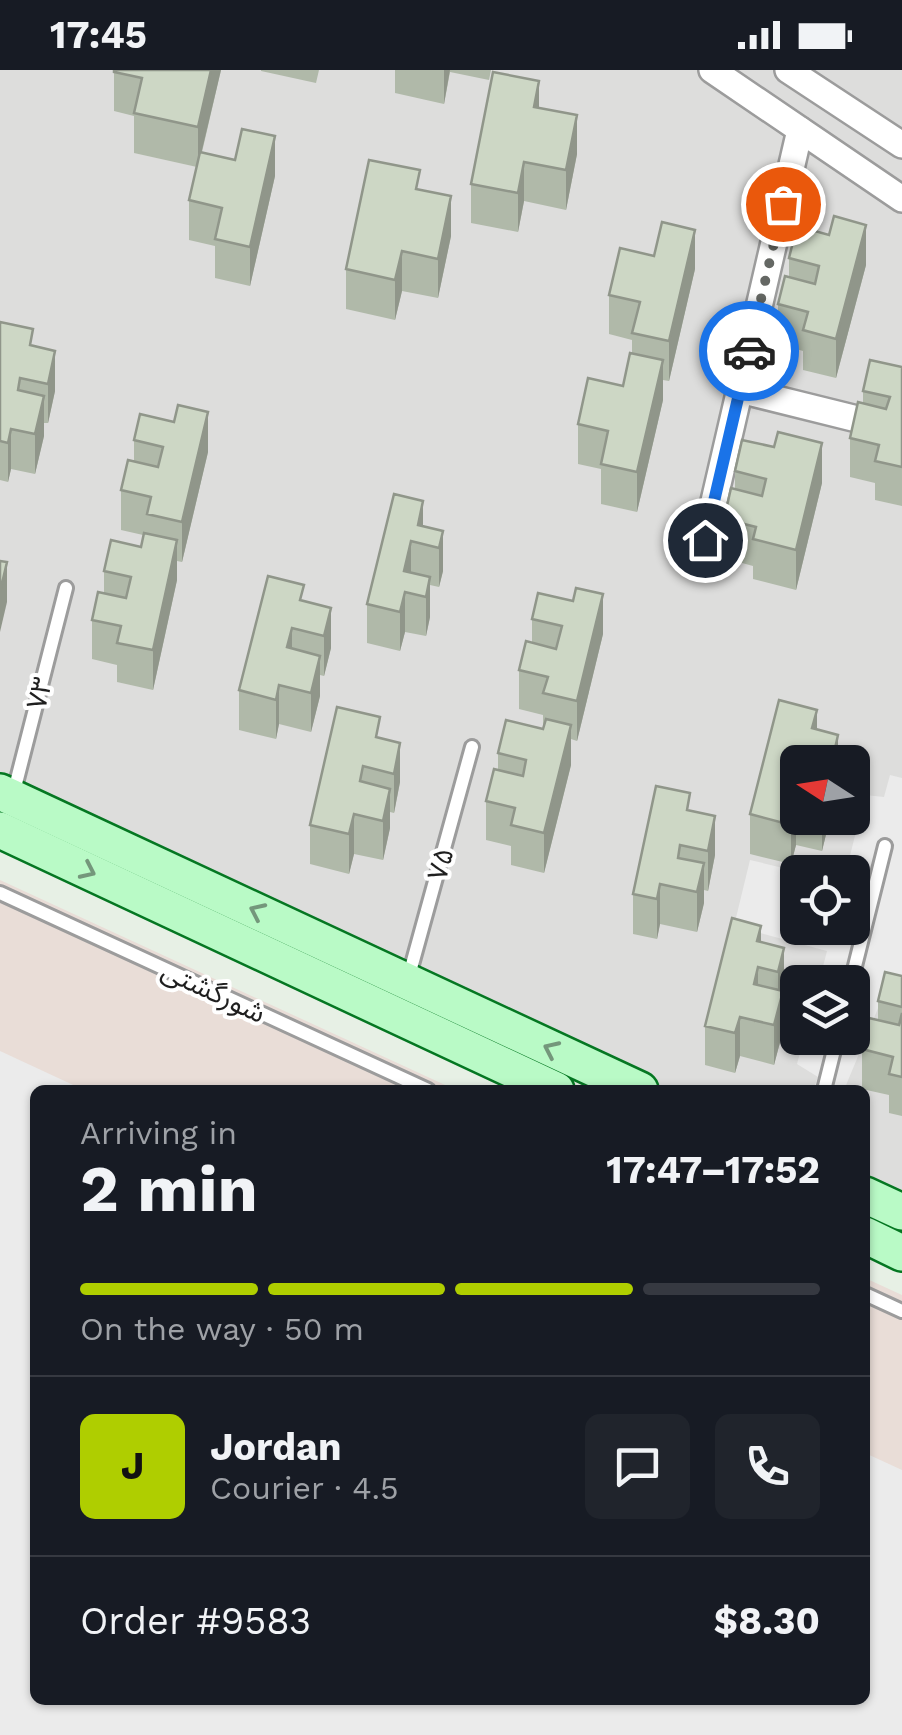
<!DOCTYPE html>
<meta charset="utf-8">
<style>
:root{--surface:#171b24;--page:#20242c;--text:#f1f3f6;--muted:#9ea1a6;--line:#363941;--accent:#afce00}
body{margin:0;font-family:"Work Sans","Noto Sans Arabic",sans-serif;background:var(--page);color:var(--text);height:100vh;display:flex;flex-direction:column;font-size:38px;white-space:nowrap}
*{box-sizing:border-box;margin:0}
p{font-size:32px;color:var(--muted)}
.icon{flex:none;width:55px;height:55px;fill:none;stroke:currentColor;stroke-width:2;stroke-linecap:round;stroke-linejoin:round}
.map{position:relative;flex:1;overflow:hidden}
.panel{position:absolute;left:30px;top:1015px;width:840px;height:620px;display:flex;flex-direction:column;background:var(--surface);border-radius:15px;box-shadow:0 2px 8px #0004}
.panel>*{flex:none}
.needle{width:65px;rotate:282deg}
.buttons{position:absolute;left:780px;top:675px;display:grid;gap:20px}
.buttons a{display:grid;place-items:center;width:90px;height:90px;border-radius:15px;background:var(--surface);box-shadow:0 2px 8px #0004;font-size:50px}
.pin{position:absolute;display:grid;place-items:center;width:85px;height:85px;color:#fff;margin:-42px;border:5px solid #fff;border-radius:50%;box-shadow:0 2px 10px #0007}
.courier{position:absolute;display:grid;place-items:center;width:100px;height:100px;margin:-50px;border:8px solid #1a73e8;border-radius:50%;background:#fff;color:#222;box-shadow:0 2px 12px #0007}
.head em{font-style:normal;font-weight:700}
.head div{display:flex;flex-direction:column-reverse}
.head{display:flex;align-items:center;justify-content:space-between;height:170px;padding:0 50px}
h1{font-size:65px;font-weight:700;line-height:75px}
.bar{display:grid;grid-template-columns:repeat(4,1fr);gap:15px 10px;align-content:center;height:120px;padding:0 50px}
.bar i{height:12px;border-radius:8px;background:var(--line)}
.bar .active{background:var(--accent)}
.bar p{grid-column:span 4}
.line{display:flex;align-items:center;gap:25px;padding:0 50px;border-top:2px solid var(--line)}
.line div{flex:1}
.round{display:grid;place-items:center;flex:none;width:105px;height:105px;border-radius:15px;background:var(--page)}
.status{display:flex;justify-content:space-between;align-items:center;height:70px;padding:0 50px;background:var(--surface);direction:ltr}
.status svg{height:28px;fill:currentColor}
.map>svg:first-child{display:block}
</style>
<div class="status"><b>17:45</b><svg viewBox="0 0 49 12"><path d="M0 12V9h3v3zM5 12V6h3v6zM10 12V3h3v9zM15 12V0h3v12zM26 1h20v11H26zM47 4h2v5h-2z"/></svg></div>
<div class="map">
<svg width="902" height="1665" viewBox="0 0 902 1665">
<rect width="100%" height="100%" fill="#e7f0e5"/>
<!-- residential -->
<path fill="#dddddc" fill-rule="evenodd" d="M0,0H902V1130L865,1113V1020H662L0,716ZM798,692H852V748H798ZM798,802H852V858H798ZM798,912H852V968H798Z"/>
<!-- industrial -->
<polygon fill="#e9ddd7" points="0,810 456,1020 35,1020 35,1630 865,1630 865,1208 902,1225 902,1665 0,1665"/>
<!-- parking -->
<g fill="#ebebeb">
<polygon points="890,705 902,708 902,910 891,907 844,1020 813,1020 818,1007 797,994 804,968 852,968 852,912 819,912 827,881 734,856 750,790 800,802 798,802 798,858 852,858 852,802 846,802 865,725 884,727"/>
<polygon points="0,981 84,1020 35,1020 35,1630 865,1630 865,1383 902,1400 902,1665 0,1665"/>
</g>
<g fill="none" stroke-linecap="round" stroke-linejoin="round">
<!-- lane casing -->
<g stroke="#9c9c9c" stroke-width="18">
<g id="lane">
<polyline points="13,725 66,518"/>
<polyline points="0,823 428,1020"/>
<polyline points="408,909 472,677"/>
<polyline points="851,912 885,776"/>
<polyline points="824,1020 837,968"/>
<polyline points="865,1224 902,1241"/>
</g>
</g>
<!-- street casing -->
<g stroke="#9c9c9c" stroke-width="30">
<g id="street">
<polyline points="712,0 902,129"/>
<polyline points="788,0 902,75"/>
<polyline points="740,320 853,348"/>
<polyline points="705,470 800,60"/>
</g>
</g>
<!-- secondary casing -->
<g stroke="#057722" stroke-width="40">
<g id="secondary">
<polyline points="0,722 640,1020"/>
<polyline points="0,760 556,1020"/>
<polyline points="865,1125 902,1142"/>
<polyline points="865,1165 902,1183"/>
</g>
</g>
<!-- lane -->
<use href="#lane" stroke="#fff" stroke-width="12"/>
<!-- street -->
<use href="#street" stroke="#fff" stroke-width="25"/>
<!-- secondary -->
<use href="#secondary" stroke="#b9fac6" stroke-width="35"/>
</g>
<!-- wall -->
<g fill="#b0b9a9">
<polygon points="114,0 221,0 202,82 275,106 250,216 215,208 215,176 189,170 189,130 197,97 134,83 134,46 114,41"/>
<polygon points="261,0 319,0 316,13 261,1"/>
<polygon points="395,0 491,0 489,10 450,2 444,34 395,23"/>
<polygon points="539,38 577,84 566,140 524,131 518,162 471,153 471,114"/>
<polygon points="420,119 451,166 438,228 402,221 395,250 346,239 346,199"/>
<polygon points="789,188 866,195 836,308 803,300 803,281 778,274 778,234 789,207"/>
<polygon points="695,199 669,311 663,310 663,330 637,442 601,434 601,399 578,394 578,354 623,316 632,283 632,270 609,264 609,225"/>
<polygon points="0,252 33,276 55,321 48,353 44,353 44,366 35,404 11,399 8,412 0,410"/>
<polygon points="902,297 902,436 875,430 875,413 850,407 850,368 863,334 863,321"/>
<polygon points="134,370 208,382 182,492 177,491 177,510 153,620 117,612 117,595 92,589 92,550 104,523 104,501 141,477 143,465 121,460 121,420 134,392"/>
<polygon points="735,401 822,413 796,520 753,509 753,496 724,488 724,449 735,419"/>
<polygon points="394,424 423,456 443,461 443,501 439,517 430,515 430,547 426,566 405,562 400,581 367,573 367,534"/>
<polygon points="304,531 331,578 324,606 320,605 320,626 311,662 279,654 276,669 239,660 239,620"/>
<polygon points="532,549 603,564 577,671 571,669 571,695 544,803 511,795 511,776 486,770 486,731 498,700 498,683 543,659 543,645 519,639 519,600 532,573"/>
<polygon points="817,660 838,692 798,692 798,748 830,748 822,781 796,775 791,794 750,784 750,744"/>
<polygon points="380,668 400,712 394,743 390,742 390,758 383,790 354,784 349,804 310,794 310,755"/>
<polygon points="690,740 715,785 708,821 704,820 704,833 697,862 660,854 657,869 633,864 633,824"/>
<polygon points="761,872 784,878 783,961 774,995 740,986 735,1003 705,995 705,956"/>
<polygon points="902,906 902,1046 889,1043 889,1025 862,1019 862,979 878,950 878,931"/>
</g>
<!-- shaded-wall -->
<g fill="#90968a">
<polygon points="211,0 221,0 198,97 198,57"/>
<polygon points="444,0 450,0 444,34"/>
<polygon points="539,11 539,50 534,37"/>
<polygon points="577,45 577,84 566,140 566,100"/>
<polygon points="275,66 275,106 250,216 250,177"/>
<polygon points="524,92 524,131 518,162 518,123"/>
<polygon points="451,126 451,166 438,228 438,189"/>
<polygon points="866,155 866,195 836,308 836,269"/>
<polygon points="695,160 695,199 669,311 669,271"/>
<polygon points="402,181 402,221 395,250 395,210"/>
<polygon points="55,281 55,321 48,353 48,314"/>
<polygon points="663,290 663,330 637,442 637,402"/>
<polygon points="44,326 44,366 35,404 35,364"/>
<polygon points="208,342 208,382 182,492 182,452"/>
<polygon points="11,359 11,399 8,412 8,373"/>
<polygon points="822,373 822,413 796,520 796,480"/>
<polygon points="423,431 423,471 418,455"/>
<polygon points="443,461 443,501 439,517 439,478"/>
<polygon points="177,470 177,510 153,620 153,580"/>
<polygon points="411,471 411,511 405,522 405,562 400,581 400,542 404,501"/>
<polygon points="7,492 7,532 0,562 0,522"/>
<polygon points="430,507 430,547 426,566 426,527"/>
<polygon points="603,524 603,564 577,671 577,631"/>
<polygon points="331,538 331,578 324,606 324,566"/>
<polygon points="292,558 292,597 287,577"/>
<polygon points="320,586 320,626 311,662 311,623"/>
<polygon points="279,615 279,654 276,669 276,630"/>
<polygon points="817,640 817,679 812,658"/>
<polygon points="571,655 571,695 544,803 544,763"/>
<polygon points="838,665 838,692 832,692"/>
<polygon points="400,673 400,712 394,743 394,704"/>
<polygon points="390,719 390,758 383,790 383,751"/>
<polygon points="796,735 796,775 791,794 791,755"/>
<polygon points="354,744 354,784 349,804 349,764"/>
<polygon points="715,746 715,785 708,821 708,781"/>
<polygon points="822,748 830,748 822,781"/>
<polygon points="704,793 704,833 697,862 697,822"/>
<polygon points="660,814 660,854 657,869 657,829"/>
<polygon points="761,856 761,895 758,897 758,937 754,953 754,914 757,871"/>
<polygon points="784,878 784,918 779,935 783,921 783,961 774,995 774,955 778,941 778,902"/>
<polygon points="740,947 740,986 735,1003 735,963"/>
</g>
<!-- building -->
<g fill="#cdd7c5" stroke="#90968a" stroke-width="2.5">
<polygon points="114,0 211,0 198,57 134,43 142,8 114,2"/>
<polygon points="493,2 539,11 534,37 577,45 566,100 524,92 518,123 471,114"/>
<polygon points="242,59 275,66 250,177 215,169 222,138 189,130 200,82 235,90"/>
<polygon points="369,90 420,100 416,119 451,126 438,189 402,181 395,210 346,199"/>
<polygon points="834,146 866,155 836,269 803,260 808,242 778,234 785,206 815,214 819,196 789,188 797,156 829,165"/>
<polygon points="662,152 695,160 669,271 632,263 640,232 609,225 620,178 654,186"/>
<polygon points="0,252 33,259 30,275 55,281 48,314 20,308 18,320 44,326 35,364 11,359 8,373 0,371"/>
<polygon points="630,283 663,290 637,402 601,394 608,361 578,354 588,308 623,316"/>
<polygon points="870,290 902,297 902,397 875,391 879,375 850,368 858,332 886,339 890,327 863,321"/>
<polygon points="178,335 208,342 182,452 147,444 151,427 121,420 128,390 158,397 163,377 134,370 140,344 174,352"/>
<polygon points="778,362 822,373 796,480 753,469 756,457 724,449 731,418 762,426 766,409 735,401 742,370 774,377"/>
<polygon points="394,424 423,431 418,455 443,461 439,478 411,471 404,501 430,507 426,527 405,522 400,542 367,534"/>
<polygon points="144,463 177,470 153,580 117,573 121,556 92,550 98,522 126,528 131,507 104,501 111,470 141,477"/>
<polygon points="0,491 7,492 0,522"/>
<polygon points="268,506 304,515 300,530 331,538 324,566 292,558 287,577 320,586 311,623 279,615 276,630 239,620"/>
<polygon points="576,518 603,524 577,631 543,623 548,607 519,600 526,571 556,579 562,556 532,549 538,523 573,531"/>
<polygon points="779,630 817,640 812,658 838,665 832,692 805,685 804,692 798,692 798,735 796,735 791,755 750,744"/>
<polygon points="337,637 380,647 376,667 400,673 394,704 363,696 360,711 390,719 383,751 354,744 349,764 310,755"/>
<polygon points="546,649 571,655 544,763 511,755 515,738 486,731 494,699 523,706 526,690 498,683 506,650 543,659"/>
<polygon points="656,716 690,723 687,740 715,746 708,781 680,775 678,788 704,793 697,822 660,814 657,829 633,824"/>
<polygon points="732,848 761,856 757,871 784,878 778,902 758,897 754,914 783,921 774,955 740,947 735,963 705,956"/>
<polygon points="885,902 902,906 902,937 878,931"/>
<polygon points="902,943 902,1007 889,1004 893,987 862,979 869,948 899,955"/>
</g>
<!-- one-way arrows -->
<defs><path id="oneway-chevron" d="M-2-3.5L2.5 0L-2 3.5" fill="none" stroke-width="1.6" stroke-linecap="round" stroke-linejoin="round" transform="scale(2.5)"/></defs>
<g stroke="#74977b">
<use href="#oneway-chevron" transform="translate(88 801) rotate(25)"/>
<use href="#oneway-chevron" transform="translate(257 841) rotate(-155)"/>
<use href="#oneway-chevron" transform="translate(551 979) rotate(-155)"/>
</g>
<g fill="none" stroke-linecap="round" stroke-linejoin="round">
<!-- done -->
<polyline stroke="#656864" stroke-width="10" stroke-dasharray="0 18" points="749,281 783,134"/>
<!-- route -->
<polyline stroke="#1a73e8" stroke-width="12" points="705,470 749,281"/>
</g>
<g text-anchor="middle" stroke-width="8" stroke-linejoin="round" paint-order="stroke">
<!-- street labels -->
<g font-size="28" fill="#1f1f1f" stroke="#fff">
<text transform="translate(39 623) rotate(-76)" y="10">۷۳</text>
<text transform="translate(440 794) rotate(-75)" y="10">۷۵</text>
<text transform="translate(214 921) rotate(25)" y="10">شورگشتی</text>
</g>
</g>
</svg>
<div class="buttons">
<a><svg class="needle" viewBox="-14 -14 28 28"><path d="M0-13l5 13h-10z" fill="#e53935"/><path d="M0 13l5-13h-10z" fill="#9ea1a6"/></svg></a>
<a><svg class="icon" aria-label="locate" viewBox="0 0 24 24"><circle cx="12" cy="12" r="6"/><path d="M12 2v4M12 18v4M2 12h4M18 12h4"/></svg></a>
<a><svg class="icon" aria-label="layers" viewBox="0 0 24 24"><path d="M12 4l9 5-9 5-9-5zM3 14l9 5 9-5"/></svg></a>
</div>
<div class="pin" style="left:783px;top:134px;background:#ea580c"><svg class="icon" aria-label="bag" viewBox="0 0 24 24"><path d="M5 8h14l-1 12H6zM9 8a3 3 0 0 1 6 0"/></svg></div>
<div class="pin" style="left:705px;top:470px;background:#1f2937"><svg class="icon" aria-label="home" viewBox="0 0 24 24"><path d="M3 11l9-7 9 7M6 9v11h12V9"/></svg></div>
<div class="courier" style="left:749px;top:281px"><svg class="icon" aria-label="car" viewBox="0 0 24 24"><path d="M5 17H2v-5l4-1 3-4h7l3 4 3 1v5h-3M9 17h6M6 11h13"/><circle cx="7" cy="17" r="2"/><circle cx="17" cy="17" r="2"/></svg></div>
<section class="panel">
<div class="head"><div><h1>2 min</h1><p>Arriving in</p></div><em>17:47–17:52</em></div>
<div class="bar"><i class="active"></i><i class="active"></i><i class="active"></i><i></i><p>On the way · 50 m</p></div>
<div class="line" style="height:180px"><b class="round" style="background:var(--accent);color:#111">J</b><div><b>Jordan</b><p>Courier · 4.5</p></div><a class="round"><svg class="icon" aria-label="chat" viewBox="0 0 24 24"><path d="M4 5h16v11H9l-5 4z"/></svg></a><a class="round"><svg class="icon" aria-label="phone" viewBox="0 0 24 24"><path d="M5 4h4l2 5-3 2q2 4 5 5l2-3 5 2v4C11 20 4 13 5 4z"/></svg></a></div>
<div class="line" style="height:130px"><div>Order #9583</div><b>$8.30</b></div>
</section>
</div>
